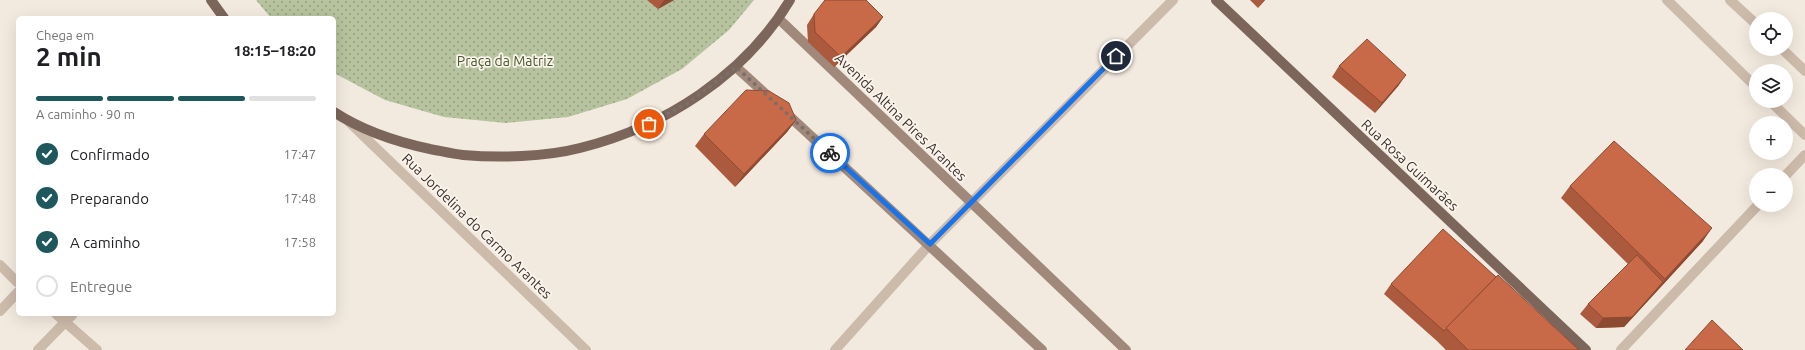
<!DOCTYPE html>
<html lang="pt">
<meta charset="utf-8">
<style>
:root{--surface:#fff;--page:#f6f6f6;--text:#202124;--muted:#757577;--line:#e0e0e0;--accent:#1e585d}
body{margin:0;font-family:Ubuntu,sans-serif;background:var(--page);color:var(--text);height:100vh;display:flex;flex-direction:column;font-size:15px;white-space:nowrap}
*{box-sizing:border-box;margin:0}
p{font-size:13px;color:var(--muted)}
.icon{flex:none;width:22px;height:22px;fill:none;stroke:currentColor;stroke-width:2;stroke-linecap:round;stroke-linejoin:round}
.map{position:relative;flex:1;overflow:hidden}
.drawer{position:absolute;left:16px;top:16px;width:320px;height:300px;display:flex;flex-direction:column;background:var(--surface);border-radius:6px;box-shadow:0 4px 16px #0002}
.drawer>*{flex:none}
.buttons{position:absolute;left:1749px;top:12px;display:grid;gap:8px}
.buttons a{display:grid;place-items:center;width:44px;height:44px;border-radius:50%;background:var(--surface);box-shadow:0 4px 16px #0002;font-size:20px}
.pin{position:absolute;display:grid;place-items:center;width:34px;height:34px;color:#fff;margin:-17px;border:2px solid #fff;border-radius:50%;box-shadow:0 1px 4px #0007}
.courier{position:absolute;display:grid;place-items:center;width:40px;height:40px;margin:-20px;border:3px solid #1a73e8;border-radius:50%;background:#fff;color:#222;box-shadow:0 1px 5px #0007}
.summary em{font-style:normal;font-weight:700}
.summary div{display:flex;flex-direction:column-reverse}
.summary{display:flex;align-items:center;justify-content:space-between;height:68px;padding:0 20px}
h1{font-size:26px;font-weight:700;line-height:30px}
.bar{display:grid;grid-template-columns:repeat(4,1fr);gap:6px 4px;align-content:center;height:48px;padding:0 20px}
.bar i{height:5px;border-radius:3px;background:var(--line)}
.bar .active{background:var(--accent)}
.bar p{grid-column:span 4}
ol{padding:0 20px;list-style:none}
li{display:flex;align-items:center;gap:12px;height:44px}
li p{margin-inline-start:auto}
li .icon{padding:4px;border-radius:50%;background:var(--accent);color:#fff;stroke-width:4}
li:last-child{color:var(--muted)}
li i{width:22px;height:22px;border:2px solid var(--line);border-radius:50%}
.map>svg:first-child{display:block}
</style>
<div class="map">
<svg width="1805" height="350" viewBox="0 0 1805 350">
<defs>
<pattern id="park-dots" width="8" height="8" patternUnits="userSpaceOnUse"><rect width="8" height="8" fill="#b6c39e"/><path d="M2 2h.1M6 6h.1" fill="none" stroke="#959f81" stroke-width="1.8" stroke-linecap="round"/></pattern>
</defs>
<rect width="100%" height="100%" fill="#f3eadf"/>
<!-- park -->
<polygon fill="url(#park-dots)" points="256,0 754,0 729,30 682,69 627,99 568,117 506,123 444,117 385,100 334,73 334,18 271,18"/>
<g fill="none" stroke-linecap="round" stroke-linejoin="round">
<!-- street -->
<g stroke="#ccbaaa" stroke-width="10">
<polyline points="1667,0 1756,87"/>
<polyline points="1730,0 1756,24"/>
<polyline points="1782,49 1805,71"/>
<polyline points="1770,101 1805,135"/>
<polyline points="349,122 586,350"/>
<polyline points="1786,175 1805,155"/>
<polyline points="0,265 18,283"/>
<polyline points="0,311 18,292"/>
<polyline points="56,314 97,350"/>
<polyline points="38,350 73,314"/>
<polyline points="835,350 930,244 1173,0"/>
<polyline points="1621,350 1758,205"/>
</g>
<!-- secondary -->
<g stroke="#a0897b" stroke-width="10">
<polyline points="779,19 1126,350"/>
<polyline points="736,67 771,99"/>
<polyline points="786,113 1042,350"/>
</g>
<!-- primary -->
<g stroke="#7c665b" stroke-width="10">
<polyline points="211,0 224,18"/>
<polyline points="1216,0 1586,350"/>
<path d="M334,112C363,131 397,142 430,149C441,151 452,154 463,155C499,158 545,157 580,148C665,127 745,75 790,0"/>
</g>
</g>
<!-- wall -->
<g fill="#ac5a3e">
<polygon points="647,0 674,0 658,9"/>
<polygon points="1250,0 1265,0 1258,8"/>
<polygon points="814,14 883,17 876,27 834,67 808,42 807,25"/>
<polygon points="1339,66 1399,85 1375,113 1332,77"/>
<polygon points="796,120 787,132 735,187 695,146 704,134"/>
<polygon points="1570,186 1703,241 1624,327 1596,328 1580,314 1588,304 1628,264 1561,198"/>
<polygon points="1496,277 1579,350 1446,350 1437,341 1384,294 1391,284"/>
</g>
<!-- shaded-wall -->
<g fill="#8c4a32">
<polygon points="664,0 674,0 658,9"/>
<polygon points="1264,0 1265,0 1258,8"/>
<polygon points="883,17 876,27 834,67 841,57"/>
<polygon points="1406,75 1399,85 1375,113 1382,103"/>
<polygon points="796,120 787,132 735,187 744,174"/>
<polygon points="1712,228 1703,241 1624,327 1596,328 1603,318 1663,282"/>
</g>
<!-- building -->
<g fill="#c86948" stroke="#8c4a32">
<polygon points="825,0 866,0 883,17 841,57 815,32 814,14"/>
<polygon points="1367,39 1406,75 1382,103 1339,66"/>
<polygon points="746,90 769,91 789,103 796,120 744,174 704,134"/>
<polygon points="1614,141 1712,228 1665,279 1570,186"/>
<polygon points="1443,229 1496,277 1444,331 1391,284"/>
<polygon points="1637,255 1663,282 1632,317 1603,318 1588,304"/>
<polygon points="1498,275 1579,350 1468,350 1446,328"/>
<polygon points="1712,320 1743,350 1685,350"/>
</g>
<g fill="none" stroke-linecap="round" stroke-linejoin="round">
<!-- done -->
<polyline stroke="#7b7069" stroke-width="4" stroke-dasharray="0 7.2" points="649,124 688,103 736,67 830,153"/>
<!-- route -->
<polyline stroke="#1a73e8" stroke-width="5" points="830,153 930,244 1116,56"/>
</g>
<g text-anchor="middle" stroke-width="3.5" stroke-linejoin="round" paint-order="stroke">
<!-- park labels -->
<g font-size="14" fill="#48592d" stroke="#fbf4ec">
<text x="505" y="66">Praça da Matriz</text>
</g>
<!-- street labels -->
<g font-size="14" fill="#3a2f2a" stroke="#fbf4ec">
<text transform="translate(901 117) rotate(44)" y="5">Avenida Altina Pires Arantes</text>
<text transform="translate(1410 165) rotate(43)" y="5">Rua Rosa Guimarães</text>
<text transform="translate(477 226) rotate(44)" y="5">Rua Jordelina do Carmo Arantes</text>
</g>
</g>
</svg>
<div class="buttons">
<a><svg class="icon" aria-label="locate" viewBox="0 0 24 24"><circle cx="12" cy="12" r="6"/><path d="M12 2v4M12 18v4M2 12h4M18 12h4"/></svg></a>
<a><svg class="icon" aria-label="layers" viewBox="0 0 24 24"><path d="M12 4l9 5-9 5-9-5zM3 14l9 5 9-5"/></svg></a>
<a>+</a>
<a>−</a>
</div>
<div class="pin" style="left:649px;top:124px;background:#ea580c"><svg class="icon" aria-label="bag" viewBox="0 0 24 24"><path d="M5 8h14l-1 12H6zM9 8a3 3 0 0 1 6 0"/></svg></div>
<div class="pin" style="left:1116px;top:56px;background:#1f2937"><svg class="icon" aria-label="home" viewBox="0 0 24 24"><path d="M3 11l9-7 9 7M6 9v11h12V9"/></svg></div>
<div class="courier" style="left:830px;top:153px"><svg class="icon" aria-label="bike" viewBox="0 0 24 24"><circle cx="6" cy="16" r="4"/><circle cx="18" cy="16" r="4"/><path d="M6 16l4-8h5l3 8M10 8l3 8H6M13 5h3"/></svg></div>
<section class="drawer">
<div class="summary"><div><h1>2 min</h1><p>Chega em</p></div><em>18:15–18:20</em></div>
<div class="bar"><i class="active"></i><i class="active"></i><i class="active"></i><i></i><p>A caminho · 90 m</p></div>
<ol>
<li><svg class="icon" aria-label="check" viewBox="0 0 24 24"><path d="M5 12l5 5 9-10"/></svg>Confirmado<p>17:47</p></li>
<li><svg class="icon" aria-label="check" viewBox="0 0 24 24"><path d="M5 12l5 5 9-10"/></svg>Preparando<p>17:48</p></li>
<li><svg class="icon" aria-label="check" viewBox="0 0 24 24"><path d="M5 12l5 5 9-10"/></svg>A caminho<p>17:58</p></li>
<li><i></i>Entregue</li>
</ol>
</section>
</div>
